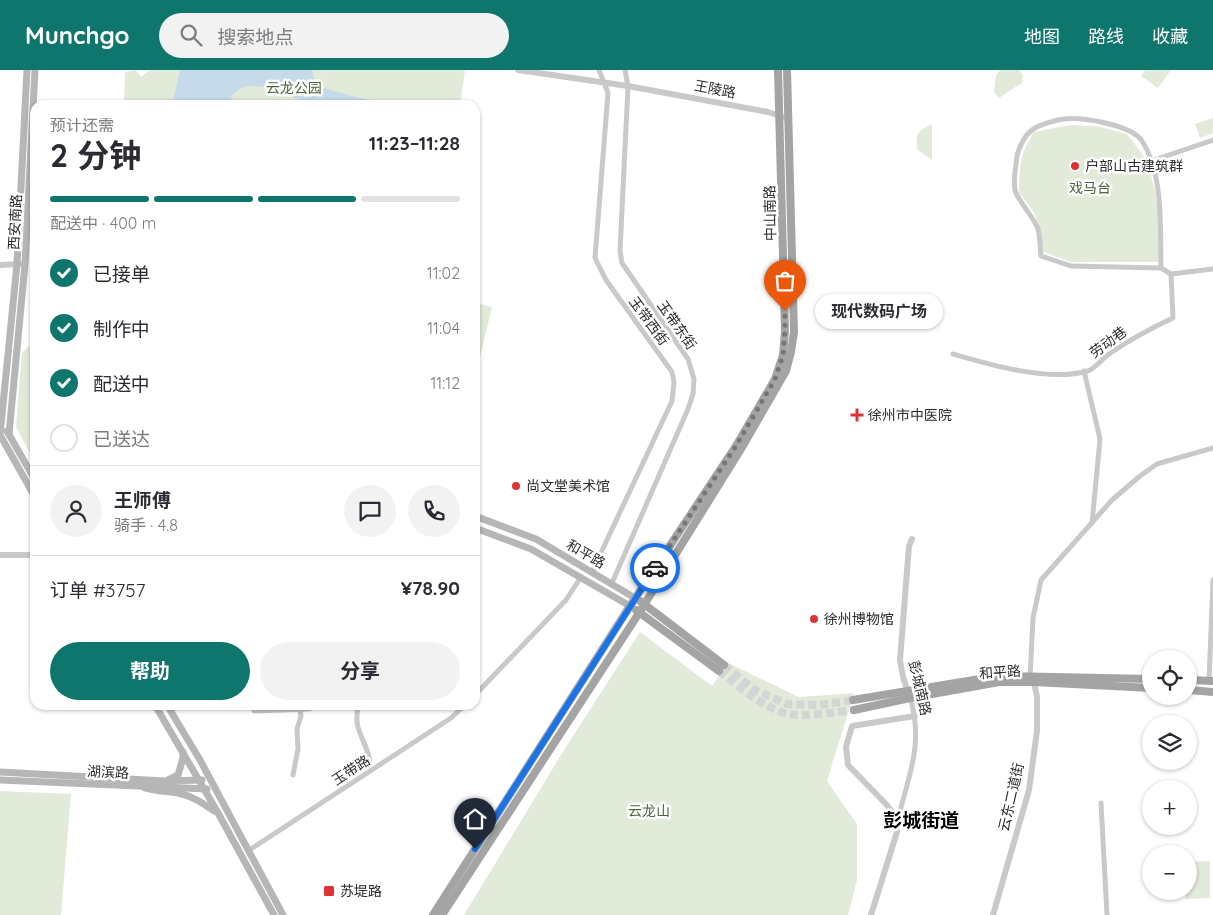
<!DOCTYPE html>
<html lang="zh">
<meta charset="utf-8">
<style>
:root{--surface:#fff;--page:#f2f2f3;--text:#2b2b33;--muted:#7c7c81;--line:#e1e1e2;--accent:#0f766e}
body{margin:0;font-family:Quicksand,"Noto Sans SC",sans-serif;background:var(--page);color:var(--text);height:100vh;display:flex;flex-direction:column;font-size:19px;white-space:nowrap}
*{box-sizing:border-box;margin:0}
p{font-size:16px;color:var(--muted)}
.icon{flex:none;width:28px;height:28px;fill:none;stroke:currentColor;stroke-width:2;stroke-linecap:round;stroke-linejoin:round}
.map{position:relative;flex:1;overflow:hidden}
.drawer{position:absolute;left:30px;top:30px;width:450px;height:610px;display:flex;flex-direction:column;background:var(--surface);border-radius:15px;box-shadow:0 1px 4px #0004}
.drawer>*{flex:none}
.controls{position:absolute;left:1142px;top:580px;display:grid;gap:10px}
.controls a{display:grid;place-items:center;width:55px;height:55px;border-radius:50%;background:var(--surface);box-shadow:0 1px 4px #0004;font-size:25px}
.pin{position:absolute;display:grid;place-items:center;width:42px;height:42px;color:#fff;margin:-51px -21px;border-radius:50% 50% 50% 0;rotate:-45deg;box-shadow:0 0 5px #0007}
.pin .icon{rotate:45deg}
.courier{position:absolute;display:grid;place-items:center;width:50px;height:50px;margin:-25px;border:4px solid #1a73e8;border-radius:50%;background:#fff;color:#222;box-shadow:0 1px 6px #0007}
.bubble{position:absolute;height:35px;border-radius:18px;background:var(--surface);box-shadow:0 1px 4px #0004;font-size:16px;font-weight:700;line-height:35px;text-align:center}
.head em{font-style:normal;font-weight:700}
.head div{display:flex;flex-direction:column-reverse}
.head{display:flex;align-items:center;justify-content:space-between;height:85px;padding:0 20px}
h1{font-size:32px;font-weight:700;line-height:38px}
.bar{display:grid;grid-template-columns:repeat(4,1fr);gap:8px 5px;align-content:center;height:60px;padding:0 20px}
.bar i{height:6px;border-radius:4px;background:var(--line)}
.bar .selected{background:var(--accent)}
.bar p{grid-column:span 4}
.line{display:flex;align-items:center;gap:12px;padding:0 20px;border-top:1px solid var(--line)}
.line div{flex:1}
.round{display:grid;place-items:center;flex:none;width:52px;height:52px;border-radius:26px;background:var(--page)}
ol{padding:0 20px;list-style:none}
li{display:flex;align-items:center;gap:15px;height:55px}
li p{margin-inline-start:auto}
li .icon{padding:5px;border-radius:50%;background:var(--accent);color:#fff;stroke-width:4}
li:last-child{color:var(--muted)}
li i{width:28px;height:28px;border:2px solid var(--line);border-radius:50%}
.primary-button{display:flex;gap:10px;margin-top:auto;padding:10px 20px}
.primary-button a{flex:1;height:58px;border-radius:30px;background:var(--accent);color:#fff;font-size:20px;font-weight:700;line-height:58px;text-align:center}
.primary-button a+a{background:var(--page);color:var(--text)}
header{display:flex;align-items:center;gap:30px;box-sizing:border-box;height:70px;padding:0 25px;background:var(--accent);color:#fff}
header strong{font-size:24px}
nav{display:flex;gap:28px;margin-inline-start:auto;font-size:18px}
.search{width:350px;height:45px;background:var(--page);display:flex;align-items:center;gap:12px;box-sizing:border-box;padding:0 18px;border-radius:28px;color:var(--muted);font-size:19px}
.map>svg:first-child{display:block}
</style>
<header>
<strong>Munchgo</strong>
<div class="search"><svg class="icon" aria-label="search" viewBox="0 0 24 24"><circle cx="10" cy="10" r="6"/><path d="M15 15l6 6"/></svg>搜索地点</div>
<nav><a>地图</a><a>路线</a><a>收藏</a></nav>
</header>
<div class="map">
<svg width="1213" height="845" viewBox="0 0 1213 845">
<rect width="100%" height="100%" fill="#fff"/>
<!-- green -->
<g fill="#e2eada">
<polygon points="134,0 136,0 141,7 150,0 465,0 460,35 124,35 125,2"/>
<polygon points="1000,0 1020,0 1023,6 1022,8 1023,12 999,28 994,22 996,5"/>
<polygon points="1145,0 1171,0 1158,18 1141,6"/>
<polygon points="1213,48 1213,63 1200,68 1195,54"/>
<path d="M932,54V90L917,79C915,63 919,60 932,54Z"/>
<path d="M1070,55L1096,56L1127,64L1146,89L1155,120L1158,144L1159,192H1070L1042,181C1041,154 1037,143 1019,123C1020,97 1019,85 1034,62Z"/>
<polygon points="475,233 492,237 475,308"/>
<polygon points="35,272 35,393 16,357 22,282"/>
<polygon points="640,562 712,616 728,593 799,627 854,623 827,711 857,754 857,810 848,845 464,845 564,680"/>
<polygon points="0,721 71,724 61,845 0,845"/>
<polygon points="1210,791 1210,828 1185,829 1185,821 1189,821 1189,792"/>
</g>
<!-- water -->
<path fill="#c6daea" d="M180,0H312L313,6L321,17L355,27L398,35C379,35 359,35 340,35C333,35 323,36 316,35C294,30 249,0 231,27L232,30L230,32L231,35H173L174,26Z"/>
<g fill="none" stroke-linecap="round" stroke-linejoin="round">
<!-- primary-tunnel -->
<g stroke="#d5d5d5" stroke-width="8" stroke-dasharray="8 4" stroke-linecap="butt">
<polyline points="724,595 755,620 787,634 820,635 853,630"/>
<path d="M719,601C739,616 759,635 784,643C800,648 836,642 854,640"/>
</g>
<!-- minor -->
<g stroke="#c9c9c9" stroke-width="5">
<polyline points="1151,91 1213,70"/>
<path d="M1161,198C1160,159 1164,105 1142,71C1132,55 1083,47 1064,49C1056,50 1042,54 1035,58C1026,63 1019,76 1017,86C1016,96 1013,109 1015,120C1017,130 1034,147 1038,159C1040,167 1040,177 1041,186L1071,196L1161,198L1171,204L1213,199"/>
<path d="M953,284C991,295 1049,312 1088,301C1096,298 1103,288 1109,284C1131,269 1149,259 1173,248L1171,204"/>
<polyline points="1084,301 1100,369 1092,453"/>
<polyline points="592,502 672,331 674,312 672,302 606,210 595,188 608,23 599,0"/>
<polyline points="612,513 688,339 693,324 694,309 688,289 622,193 620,181 628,16 625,0"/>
<polyline points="1030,608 1033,548 1041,510 1112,430 1140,406 1157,394 1213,378"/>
<polyline points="1209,611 1213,510"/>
<polyline points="475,625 566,530 581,507"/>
<path d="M359,635C351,659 367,670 370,692"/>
<polyline points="254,641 309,639 319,635"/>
<polyline points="293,705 298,679 297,659 301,646 300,640"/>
<polyline points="1101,733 1107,845"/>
<path d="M900,741C911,700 923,670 910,627"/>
<polyline points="248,781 451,648 465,635"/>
</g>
<!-- tertiary -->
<g stroke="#c9c9c9" stroke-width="6">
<polyline points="518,0 628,16 768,42 789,49"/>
<polyline points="0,195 21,194"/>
<polyline points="0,485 35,485"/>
<polyline points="908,622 903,607 900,590 909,476 912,469"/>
<polyline points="871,845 897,762 896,747 886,734 848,695 846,677 852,656 915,646"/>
<polyline points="993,845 1029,720 1037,661 1037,627 1034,612"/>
</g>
<!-- secondary -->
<g stroke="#b6b6b6" stroke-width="7">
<polyline points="7,361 35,410"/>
<polyline points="9,364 25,194 35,0"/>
<polyline points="0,365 17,194 27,0"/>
<polyline points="0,365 35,427"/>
<polyline points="475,446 536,469 635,528"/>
<polyline points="475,458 531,479 630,536"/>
<polyline points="155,635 218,743 274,845"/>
<polyline points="167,635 200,690 283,845"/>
<polyline points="0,702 165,711 202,710"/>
<polyline points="0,710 207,719"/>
<polyline points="168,710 178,705 183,688 183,682"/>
<path d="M145,718C157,722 170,721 182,724C194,727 204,734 214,741"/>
</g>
<!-- primary -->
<g stroke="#a4a4a4" stroke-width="8">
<polyline points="640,531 724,595"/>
<polyline points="636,540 719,601"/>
<polyline points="1189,610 1213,611"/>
<polyline points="1189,620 1213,622"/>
<polyline points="853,630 998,606 1151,609"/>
<polyline points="854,640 910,628 999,612 1034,612 1151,618"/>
<polyline points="433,845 630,536 736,376 775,309 783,285 785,261 778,0"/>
<polyline points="442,845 639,543 741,379 786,301 791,282 794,262 787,0"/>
</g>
</g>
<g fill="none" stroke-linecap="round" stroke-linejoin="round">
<!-- done -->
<polyline stroke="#767676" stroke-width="5" stroke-dasharray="0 9" points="655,498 736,376 775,309 783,285 785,260 785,241"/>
<!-- route -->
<polyline stroke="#1a73e8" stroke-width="6" points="475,779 655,498"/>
</g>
<!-- markers -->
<g fill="#e03234" stroke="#fff" stroke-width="2">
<circle cx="1075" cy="96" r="5"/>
<path d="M854.5 337.5h5v5h5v5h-5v5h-5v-5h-5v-5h5z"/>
<circle cx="516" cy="416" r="5"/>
<circle cx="814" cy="549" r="5"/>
<rect x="323" y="815" width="12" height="12" rx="2.5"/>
</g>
<g text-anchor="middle" stroke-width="5" stroke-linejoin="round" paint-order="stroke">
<!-- park labels -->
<g font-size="14" fill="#4d663b" stroke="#fff">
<text x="294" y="23">云龙公园</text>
<text x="1090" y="123">戏马台</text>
<text x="649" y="746">云龙山</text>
</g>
<!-- street labels -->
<g font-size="14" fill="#2c2c2c" stroke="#fff">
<text transform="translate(715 19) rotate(11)" y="5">王陵路</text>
<text transform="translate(770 143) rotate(-91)" y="5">中山南路</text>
<text transform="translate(15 152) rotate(-87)" y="5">西安南路</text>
<text transform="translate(649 251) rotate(54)" y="5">玉带西街</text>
<text transform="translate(677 255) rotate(55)" y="5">玉带东街</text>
<text transform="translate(1108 272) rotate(-36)" y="5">劳动巷</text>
<text transform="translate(586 484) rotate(30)" y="5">和平路</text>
<text transform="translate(1000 602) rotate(-4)" y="5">和平路</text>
<text transform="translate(920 618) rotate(77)" y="5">彭城南路</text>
<text transform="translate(351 700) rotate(-33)" y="5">玉带路</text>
<text transform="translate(108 702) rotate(3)" y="5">湖滨路</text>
<text transform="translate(1011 727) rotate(-77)" y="5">云东二道街</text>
</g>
<!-- poi labels -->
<g font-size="14" fill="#2c2c2c" stroke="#fff" text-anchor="start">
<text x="1085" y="101">户部山古建筑群</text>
<text x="868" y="350">徐州市中医院</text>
<text x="526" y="421">尚文堂美术馆</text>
<text x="824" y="554">徐州博物馆</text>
<text x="340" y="826">苏堤路</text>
</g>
<!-- district labels -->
<g font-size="19" font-weight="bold" fill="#000" stroke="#fff">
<text x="921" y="757">彭城街道</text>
</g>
</g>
</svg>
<div class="controls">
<a><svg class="icon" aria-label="locate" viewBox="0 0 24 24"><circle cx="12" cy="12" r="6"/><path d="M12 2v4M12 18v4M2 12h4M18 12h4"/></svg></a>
<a><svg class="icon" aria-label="layers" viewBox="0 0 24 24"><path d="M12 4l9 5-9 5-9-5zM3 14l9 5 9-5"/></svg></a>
<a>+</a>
<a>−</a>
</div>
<div class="pin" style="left:785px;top:241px;background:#ea580c"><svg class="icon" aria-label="bag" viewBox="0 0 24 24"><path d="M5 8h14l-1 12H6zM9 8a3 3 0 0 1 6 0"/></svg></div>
<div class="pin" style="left:475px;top:779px;background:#1f2937"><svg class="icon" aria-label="home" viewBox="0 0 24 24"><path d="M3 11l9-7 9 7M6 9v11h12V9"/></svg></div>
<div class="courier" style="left:655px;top:498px"><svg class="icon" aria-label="car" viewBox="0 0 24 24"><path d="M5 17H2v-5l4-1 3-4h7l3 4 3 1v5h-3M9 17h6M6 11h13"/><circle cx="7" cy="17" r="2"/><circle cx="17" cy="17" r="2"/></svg></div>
<div class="bubble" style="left:815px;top:224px;width:128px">现代数码广场</div>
<section class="drawer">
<div class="head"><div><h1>2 分钟</h1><p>预计还需</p></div><em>11:23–11:28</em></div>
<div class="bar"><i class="selected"></i><i class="selected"></i><i class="selected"></i><i></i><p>配送中 · 400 m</p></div>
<ol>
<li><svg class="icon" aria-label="check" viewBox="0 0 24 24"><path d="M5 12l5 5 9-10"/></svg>已接单<p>11:02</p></li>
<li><svg class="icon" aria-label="check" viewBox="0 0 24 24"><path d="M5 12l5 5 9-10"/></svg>制作中<p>11:04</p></li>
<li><svg class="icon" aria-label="check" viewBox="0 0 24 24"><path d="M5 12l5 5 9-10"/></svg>配送中<p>11:12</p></li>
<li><i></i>已送达</li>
</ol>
<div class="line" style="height:90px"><a class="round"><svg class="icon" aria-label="person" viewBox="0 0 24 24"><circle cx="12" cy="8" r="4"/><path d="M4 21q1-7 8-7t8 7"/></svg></a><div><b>王师傅</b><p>骑手 · 4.8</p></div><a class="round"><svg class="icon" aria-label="chat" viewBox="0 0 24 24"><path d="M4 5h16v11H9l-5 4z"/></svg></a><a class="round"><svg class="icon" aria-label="phone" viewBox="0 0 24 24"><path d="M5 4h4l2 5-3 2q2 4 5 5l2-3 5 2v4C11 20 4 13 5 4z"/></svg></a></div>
<div class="line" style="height:65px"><div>订单 #3757</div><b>¥78.90</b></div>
<div class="primary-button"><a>帮助</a><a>分享</a></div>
</section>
</div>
